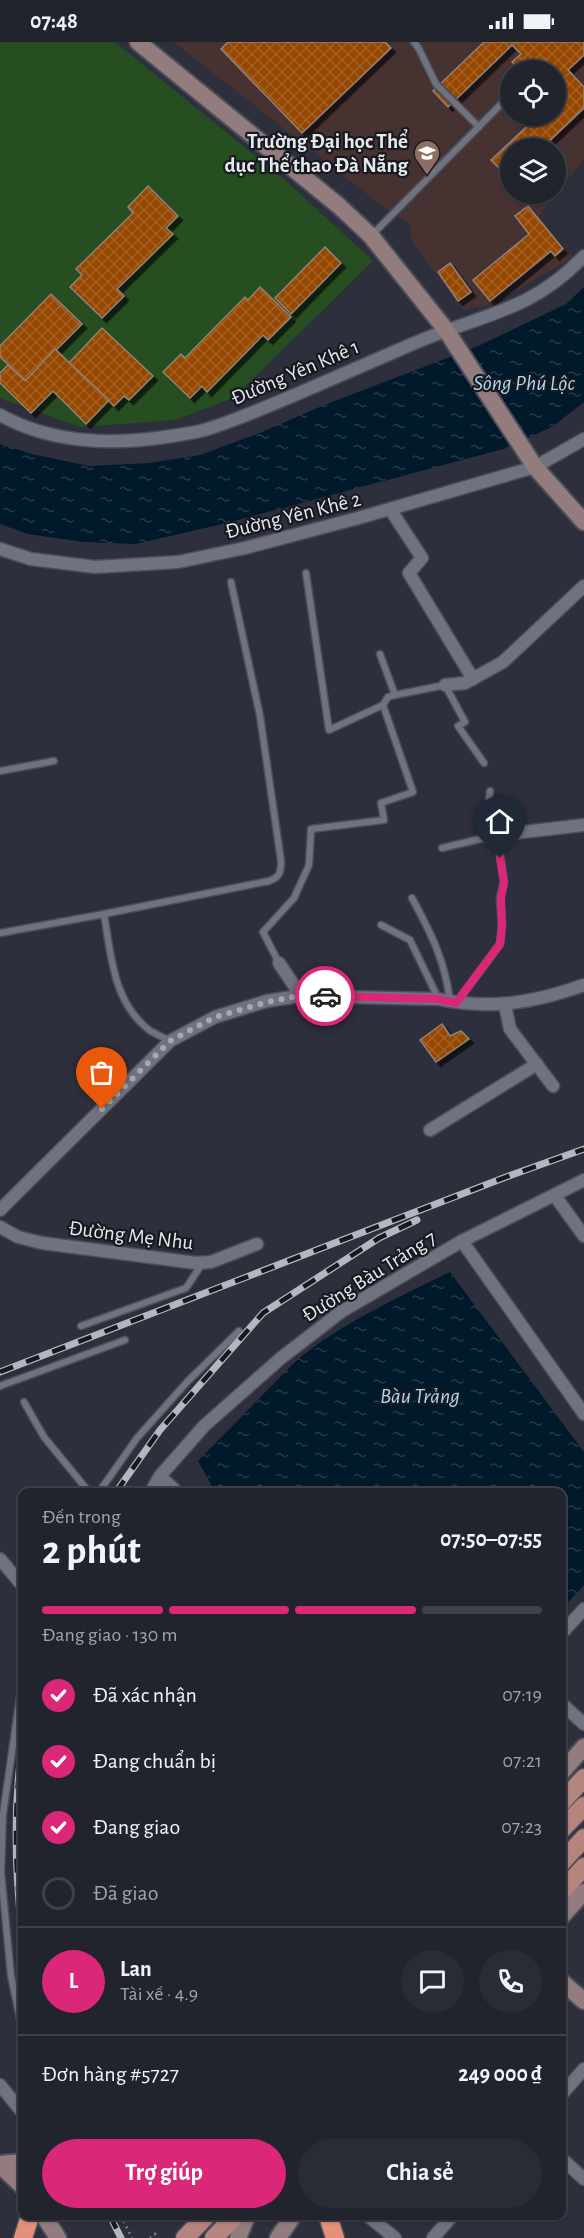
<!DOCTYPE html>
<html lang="vi">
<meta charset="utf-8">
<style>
:root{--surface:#22242d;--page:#2a2c35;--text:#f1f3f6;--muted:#a2a4aa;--line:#3f4149;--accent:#db2777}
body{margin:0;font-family:"Alegreya Sans",sans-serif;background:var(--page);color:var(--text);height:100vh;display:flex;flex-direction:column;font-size:22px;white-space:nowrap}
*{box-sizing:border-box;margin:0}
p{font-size:20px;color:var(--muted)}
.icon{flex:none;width:33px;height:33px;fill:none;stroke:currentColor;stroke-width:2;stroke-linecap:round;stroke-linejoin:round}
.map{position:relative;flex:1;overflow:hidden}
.details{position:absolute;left:18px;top:1446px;width:548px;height:732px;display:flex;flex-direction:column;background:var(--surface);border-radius:12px;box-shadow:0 2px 4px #0004,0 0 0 2px var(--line)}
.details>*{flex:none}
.controls{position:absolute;left:500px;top:18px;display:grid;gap:12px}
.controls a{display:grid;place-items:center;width:66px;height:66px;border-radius:50%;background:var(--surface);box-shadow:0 2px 4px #0004,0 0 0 2px var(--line);font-size:30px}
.pin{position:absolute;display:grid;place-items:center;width:51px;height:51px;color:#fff;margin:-62px -26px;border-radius:50% 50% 50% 0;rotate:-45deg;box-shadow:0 0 6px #0007}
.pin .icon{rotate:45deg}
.courier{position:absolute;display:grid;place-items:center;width:60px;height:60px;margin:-30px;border:4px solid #db2777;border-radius:50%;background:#fff;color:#222;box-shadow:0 2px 8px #0007}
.summary em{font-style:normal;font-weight:600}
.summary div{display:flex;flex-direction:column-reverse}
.summary{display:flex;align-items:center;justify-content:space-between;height:102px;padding:0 24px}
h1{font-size:39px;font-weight:600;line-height:45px}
.bar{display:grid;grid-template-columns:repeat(4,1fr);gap:9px 6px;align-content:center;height:72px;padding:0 24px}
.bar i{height:8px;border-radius:4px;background:var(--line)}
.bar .current{background:var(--accent)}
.bar p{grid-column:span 4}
.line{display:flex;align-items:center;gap:15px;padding:0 24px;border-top:2px solid var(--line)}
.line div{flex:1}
.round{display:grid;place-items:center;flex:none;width:63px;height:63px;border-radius:32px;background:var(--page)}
ol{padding:0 24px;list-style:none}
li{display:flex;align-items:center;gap:18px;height:66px}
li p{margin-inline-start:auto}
li .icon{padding:6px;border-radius:50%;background:var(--accent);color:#fff;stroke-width:4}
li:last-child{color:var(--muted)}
li i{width:33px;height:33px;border:3px solid var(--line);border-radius:50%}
.cta{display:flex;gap:12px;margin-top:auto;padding:12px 24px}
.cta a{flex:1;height:69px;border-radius:36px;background:var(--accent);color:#fff;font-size:24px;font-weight:600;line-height:69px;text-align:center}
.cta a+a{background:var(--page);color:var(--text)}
.status{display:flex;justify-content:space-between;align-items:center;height:42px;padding:0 30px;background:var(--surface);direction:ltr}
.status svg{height:16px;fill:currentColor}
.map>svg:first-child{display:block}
</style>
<div class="status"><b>07:48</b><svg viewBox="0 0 49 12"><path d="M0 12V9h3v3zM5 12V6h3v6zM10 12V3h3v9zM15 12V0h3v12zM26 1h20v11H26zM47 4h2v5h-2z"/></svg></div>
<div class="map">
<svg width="584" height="2196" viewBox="0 0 584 2196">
<defs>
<pattern id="water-ripples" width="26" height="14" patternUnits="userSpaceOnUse" patternTransform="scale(1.5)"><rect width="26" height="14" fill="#00192b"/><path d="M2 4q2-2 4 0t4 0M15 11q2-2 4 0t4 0" fill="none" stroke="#253a4a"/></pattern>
<pattern id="building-cross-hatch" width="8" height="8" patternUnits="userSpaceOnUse" patternTransform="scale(1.5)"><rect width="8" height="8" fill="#964601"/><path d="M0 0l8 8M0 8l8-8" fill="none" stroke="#a56126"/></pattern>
<filter id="shadow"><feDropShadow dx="4.5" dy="4.5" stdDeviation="0" flood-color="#0009"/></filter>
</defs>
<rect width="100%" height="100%" fill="#2d303c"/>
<!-- education -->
<path fill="#473232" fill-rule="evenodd" d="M174,0H584V116L539,174L573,215L494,262L464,268L413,202L409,182L386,167ZM510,28H555V74H510ZM510,106H555V152H510Z"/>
<!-- pitch -->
<polygon fill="#264e20" points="0,0 115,0 285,138 373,219 233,356 175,378 80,385 0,356"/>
<!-- water -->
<g fill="url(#water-ripples)">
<polygon points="584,245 584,360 552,385 503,407 231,480 136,502 83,500 28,492 0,482 0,402 32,412 89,424 149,421 200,413 262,390 324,363 476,305 566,262"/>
<path d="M450,1230L584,1410V1543L561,1568V1450H215L198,1419L297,1318C342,1281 397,1256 450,1230Z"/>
</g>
<!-- building -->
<g fill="url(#building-cross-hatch)" stroke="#90827a" stroke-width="1.5" filter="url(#shadow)">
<polygon points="228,0 385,0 391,6 302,91 221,7"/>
<polygon points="484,0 584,0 584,13 568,28 584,45 584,66 542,106 510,106 510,137 491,118 538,74 555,74 555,28 521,28 512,20 521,12 512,3 448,65 433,49"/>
<polygon points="148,144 178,174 166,186 173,192 117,247 124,254 102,276 70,245 82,233 76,227 133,171 128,165"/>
<polygon points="528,164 563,207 555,214 551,209 490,259 473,238 529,192 515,174"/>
<polygon points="325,205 341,221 291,272 275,256"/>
<polygon points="450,221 471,250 458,259 438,230"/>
<polygon points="260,245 291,275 268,298 263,293 207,350 202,344 190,356 163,330 181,312 185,316 245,255 248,258"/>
<polygon points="51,252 82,282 25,339 0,315 0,304"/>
<polygon points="102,286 153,334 129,358 124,354 114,364 69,321"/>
<polygon points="55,307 109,358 86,382 53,349 31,371 0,341 0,331 8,323 25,339"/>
<polygon points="442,982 450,994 461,989 469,997 436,1020 420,998"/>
</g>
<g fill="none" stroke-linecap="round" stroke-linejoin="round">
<!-- lane casing -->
<g stroke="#4b4e58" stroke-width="9">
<g id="lane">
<polyline points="414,0 419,7 436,42 479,85"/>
<polyline points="372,193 510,53"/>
<polyline points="306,531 329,688 383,663 388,655 395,653 445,643 465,680 458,684 484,721"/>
<polyline points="380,612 395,653"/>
<polyline points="0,729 54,719"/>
<polyline points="484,797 490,749"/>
<polyline points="442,806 497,793 504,840 500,856 502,883 500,902 457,960"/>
<path d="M412,856C431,891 445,919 450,959"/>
<path d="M104,872L269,839C280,835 281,830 281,819L260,674L231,540"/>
<polyline points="381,883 410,898 438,956"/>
<path d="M0,891L104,872C111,913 113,960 149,988C155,992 163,995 170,999"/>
<polyline points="279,921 263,890 294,856 309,823 311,787 384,778 381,761 413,750 383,663"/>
<polyline points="81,1284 186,1246 202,1222"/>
<polyline points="0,1344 125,1298"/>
<polyline points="24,1360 44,1395 89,1450"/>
<polyline points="99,1450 137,1396 187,1340 239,1289"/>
<polyline points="22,1641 3,1772 1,1830 11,1934 22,1986"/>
</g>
</g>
<!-- street casing -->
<g stroke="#4b4e58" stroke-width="15">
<g id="street">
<path d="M0,373C52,402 116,403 172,394C183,392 194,391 204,388C235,379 266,365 297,352C337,335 377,317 417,300C483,272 532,269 584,214"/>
<polyline points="390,467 422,516 409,531 473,637"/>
<polyline points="0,507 31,517 95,525 178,520 245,506 362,475 535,425 584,397"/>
<polyline points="445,643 465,641 503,620 584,544"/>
<polyline points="497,793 584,783"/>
<polyline points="279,921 301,954"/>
<polyline points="505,963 510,987 553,1044"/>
<polyline points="430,1088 537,1022"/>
<polyline points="555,1154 584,1194"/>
<path d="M0,1168L170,999L215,975L267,959L299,954L438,957C491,968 534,961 584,943"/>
<polyline points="0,1185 18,1195 42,1201 196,1221 211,1220 257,1202"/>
<polyline points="462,1199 584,1372"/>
<polyline points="160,1434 177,1450"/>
<polyline points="151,1450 160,1434 204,1384 281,1316 342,1269 462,1199 584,1138"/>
<polyline points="0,1517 22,1543"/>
<polyline points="561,1592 584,1567"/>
<polyline points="561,1661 584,1682"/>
<polyline points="0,2043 22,2070"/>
<polyline points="561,2053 584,2027"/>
<polyline points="561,2116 584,2137"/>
<polyline points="368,2174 395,2196"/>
<polyline points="433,2196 452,2174"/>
</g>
</g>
<!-- secondary casing -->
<g stroke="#4b4e58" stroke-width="20">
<g id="secondary">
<polyline points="138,0 339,164 371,194 446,288 535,425 584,480"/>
<polyline points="561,1731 584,1705"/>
<polyline points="561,1875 584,1850"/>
<polyline points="561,1939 584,1959"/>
<polyline points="0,2122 22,2120"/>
<polyline points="0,2123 22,2144"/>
<polyline points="44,2174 58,2196"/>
<polyline points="238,2196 247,2174"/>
<polyline points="278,2196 293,2174"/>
</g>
</g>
<!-- primary casing -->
<g stroke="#4b4e58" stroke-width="21">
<g id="primary">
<polyline points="561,1761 584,1736"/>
<polyline points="561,1788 584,1764"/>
<polyline points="561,1821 584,1796"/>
<polyline points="561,1850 584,1825"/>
<polyline points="185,2196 206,2174"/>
<polyline points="214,2196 235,2174"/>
</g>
</g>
<!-- highway casing -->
<g stroke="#4b4e58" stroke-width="21">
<g id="highway">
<polyline points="328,2174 335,2196"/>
<polyline points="23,2196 30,2174"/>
</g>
</g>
<!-- path -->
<g stroke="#82848f" stroke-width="3" stroke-dasharray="1.5 4.5" stroke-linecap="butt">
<polyline points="121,2174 132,2196"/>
<polyline points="150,2196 155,2192 158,2196"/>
</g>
<!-- lane -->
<use href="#lane" stroke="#6f7380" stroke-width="6"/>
<!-- street -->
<use href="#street" stroke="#6f7380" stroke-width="12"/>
<!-- secondary -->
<use href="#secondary" stroke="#927c7e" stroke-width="16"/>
<!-- primary -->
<use href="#primary" stroke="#b5847d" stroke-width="18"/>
<!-- highway -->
<use href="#highway" stroke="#e4907b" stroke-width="18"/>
<!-- rail casing -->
<g stroke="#b5b7c0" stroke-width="7">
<g id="rail">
<polyline points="0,1330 506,1135 584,1107"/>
<polyline points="116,1450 160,1388 263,1271 379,1196 417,1178"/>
<path d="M22,1705C13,1767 15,1829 22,1891"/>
<polyline points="110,2174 121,2196"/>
</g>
</g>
<!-- rail -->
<use href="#rail" stroke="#17191e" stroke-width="4.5" stroke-dasharray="14" stroke-linecap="butt"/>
</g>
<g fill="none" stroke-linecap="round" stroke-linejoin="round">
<!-- done -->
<polyline stroke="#a5a8b1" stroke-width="6" stroke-dasharray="0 10.8" points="102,1067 170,999 215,975 267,960 299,954 325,954"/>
<!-- route -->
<polyline stroke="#db2777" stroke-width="8" points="325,954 438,957 456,961 500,902 502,884 501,856 504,840 500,816"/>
</g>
<!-- icons -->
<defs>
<g id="school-pin" transform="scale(1.35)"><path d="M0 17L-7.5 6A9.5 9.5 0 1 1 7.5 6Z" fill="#8d6e63" stroke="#17191e"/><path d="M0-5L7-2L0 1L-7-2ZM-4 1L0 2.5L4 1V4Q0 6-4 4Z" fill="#fff"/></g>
</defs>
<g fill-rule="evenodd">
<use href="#school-pin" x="427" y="111"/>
</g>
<g text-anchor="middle" stroke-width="4.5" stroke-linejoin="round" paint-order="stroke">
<!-- poi labels -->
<g font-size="21" font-weight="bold" fill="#e6e8f0" stroke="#17191e" text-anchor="end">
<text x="408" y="106">Trường Đại học Thể<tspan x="408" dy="24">dục Thể thao Đà Nẵng</tspan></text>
</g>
<!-- street labels -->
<g font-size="21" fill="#e6e8f0" stroke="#17191e">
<text transform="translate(295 330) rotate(-23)" y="7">Đường Yên Khê 1</text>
<text transform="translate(293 473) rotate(-14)" y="7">Đường Yên Khê 2</text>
<text transform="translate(131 1193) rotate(7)" y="7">Đường Mẹ Nhu</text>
<text transform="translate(369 1234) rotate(-32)" y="7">Đường Bàu Trảng 7</text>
</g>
<!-- water labels -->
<g font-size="22" font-style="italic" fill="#aad7f5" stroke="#17191e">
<text x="524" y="348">Sông Phú Lộc</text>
<text x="420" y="1361">Bàu Trảng</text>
</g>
</g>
</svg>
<div class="controls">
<a><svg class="icon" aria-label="locate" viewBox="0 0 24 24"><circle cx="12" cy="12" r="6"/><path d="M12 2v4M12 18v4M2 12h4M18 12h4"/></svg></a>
<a><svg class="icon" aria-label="layers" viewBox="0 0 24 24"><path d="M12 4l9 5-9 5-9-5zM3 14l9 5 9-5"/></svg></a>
</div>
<div class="pin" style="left:102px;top:1067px;background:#ea580c"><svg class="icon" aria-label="bag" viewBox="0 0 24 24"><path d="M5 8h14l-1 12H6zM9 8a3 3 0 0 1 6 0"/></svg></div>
<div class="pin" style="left:500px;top:816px;background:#1f2937"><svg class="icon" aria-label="home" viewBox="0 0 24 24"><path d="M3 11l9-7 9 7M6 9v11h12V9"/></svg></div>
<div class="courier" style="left:325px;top:954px"><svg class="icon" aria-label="car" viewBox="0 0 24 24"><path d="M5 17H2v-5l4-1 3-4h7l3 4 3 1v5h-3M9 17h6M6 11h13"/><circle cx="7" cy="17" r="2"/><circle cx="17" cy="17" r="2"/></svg></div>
<section class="details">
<div class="summary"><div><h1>2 phút</h1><p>Đến trong</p></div><em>07:50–07:55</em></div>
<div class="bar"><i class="current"></i><i class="current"></i><i class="current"></i><i></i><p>Đang giao · 130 m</p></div>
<ol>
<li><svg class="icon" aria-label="check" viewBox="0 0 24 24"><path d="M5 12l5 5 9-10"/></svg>Đã xác nhận<p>07:19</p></li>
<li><svg class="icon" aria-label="check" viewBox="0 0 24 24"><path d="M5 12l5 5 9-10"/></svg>Đang chuẩn bị<p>07:21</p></li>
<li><svg class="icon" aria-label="check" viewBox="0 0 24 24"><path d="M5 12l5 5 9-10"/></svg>Đang giao<p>07:23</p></li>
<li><i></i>Đã giao</li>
</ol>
<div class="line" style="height:108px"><b class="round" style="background:var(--accent);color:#fff">L</b><div><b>Lan</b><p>Tài xế · 4.9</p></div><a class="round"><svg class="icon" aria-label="chat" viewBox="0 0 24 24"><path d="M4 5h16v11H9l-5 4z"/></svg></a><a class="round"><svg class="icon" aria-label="phone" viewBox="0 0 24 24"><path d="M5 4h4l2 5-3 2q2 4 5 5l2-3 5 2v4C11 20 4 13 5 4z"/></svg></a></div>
<div class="line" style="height:78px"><div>Đơn hàng #5727</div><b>249 000 ₫</b></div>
<div class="cta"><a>Trợ giúp</a><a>Chia sẻ</a></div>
</section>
</div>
